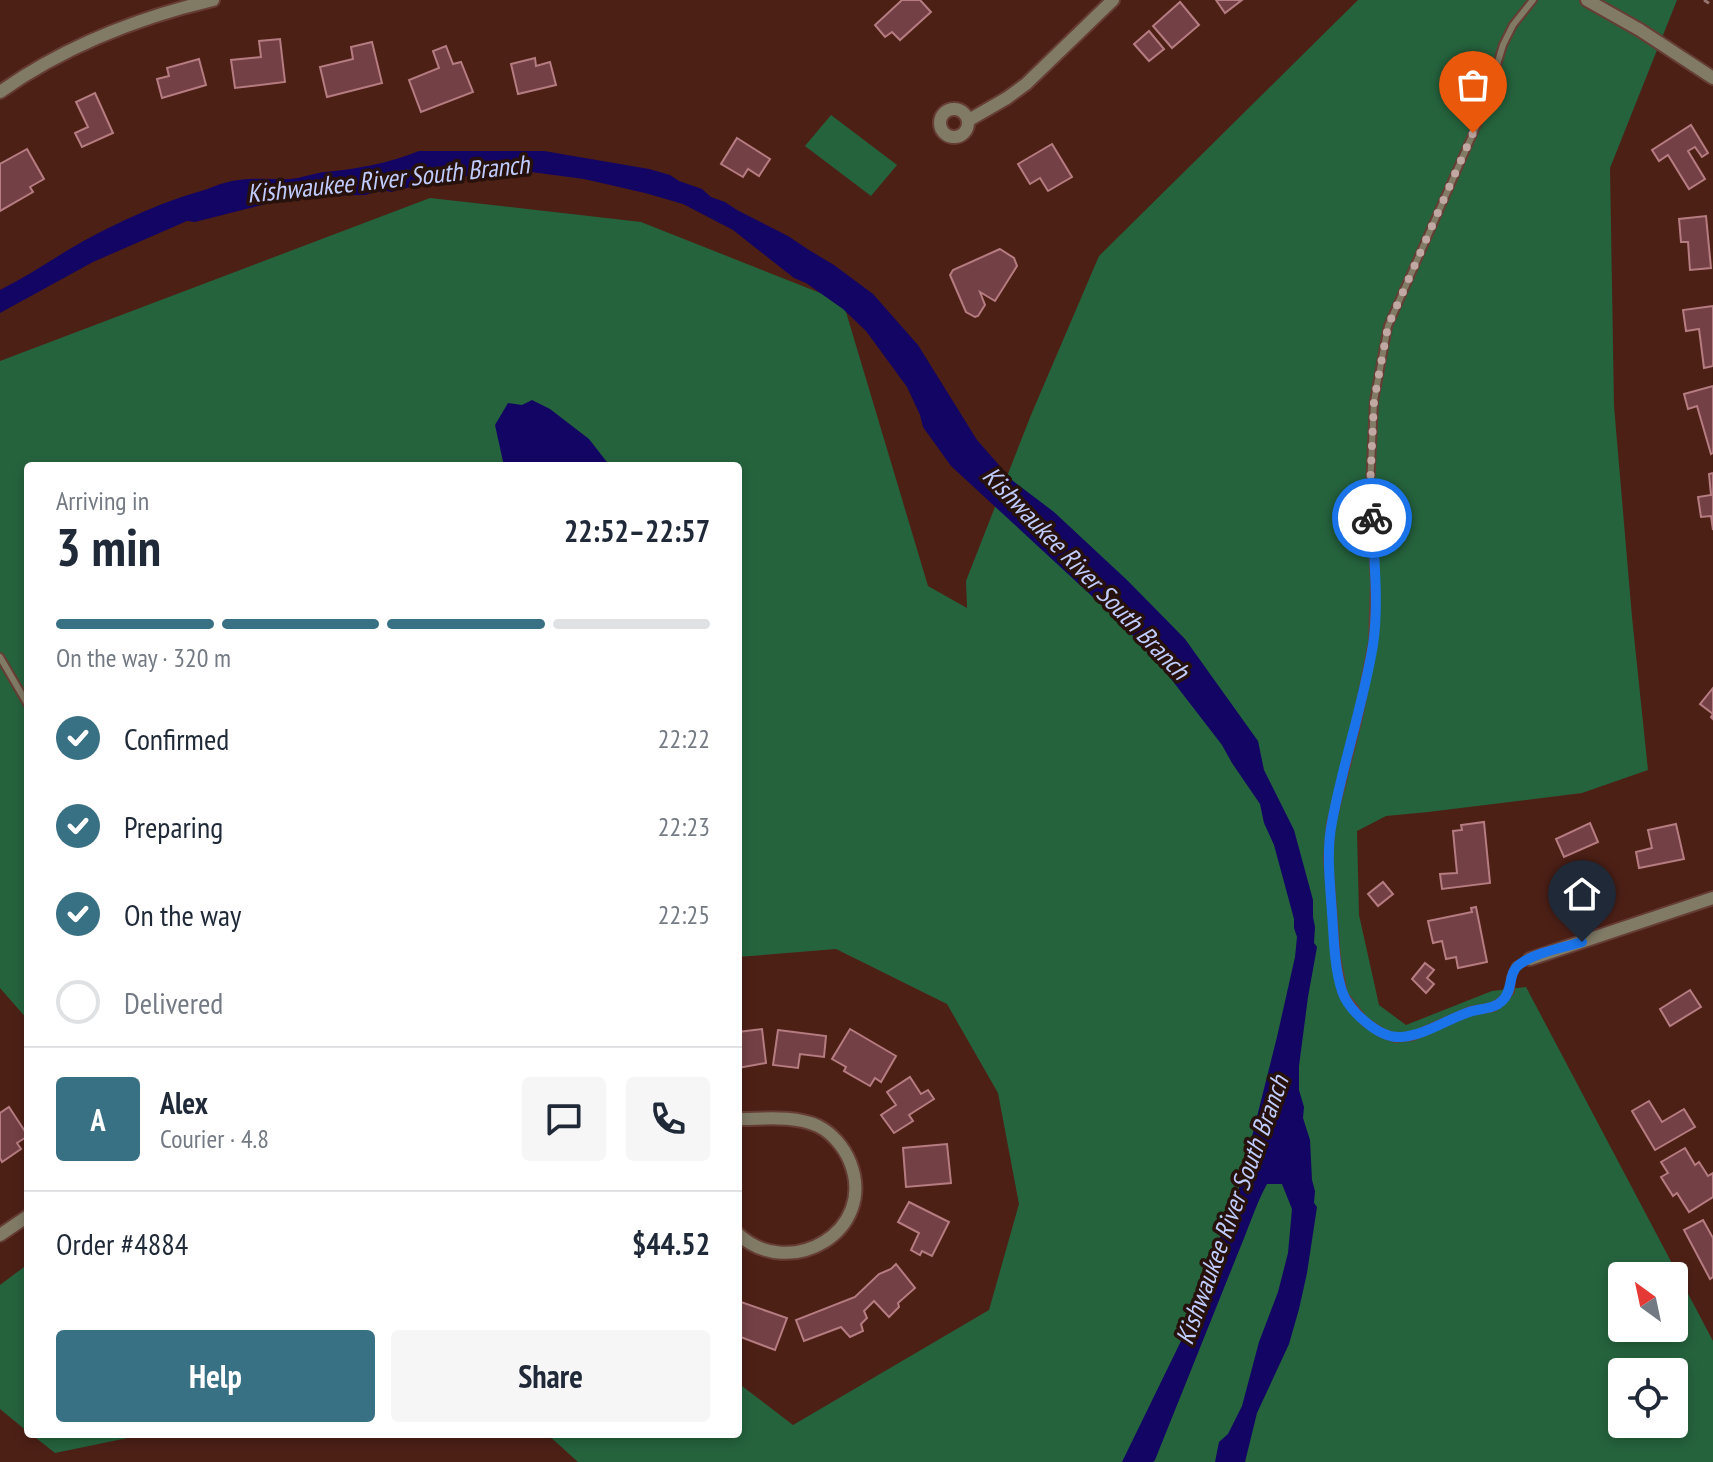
<!DOCTYPE html>
<meta charset="utf-8">
<style>
:root{--surface:#fff;--page:#f6f6f7;--text:#1f2937;--muted:#747a83;--line:#e0e1e3;--accent:#387184}
body{margin:0;font-family:"PT Sans Narrow",sans-serif;background:var(--page);color:var(--text);height:100vh;display:flex;flex-direction:column;font-size:30px;white-space:nowrap}
*{box-sizing:border-box;margin:0}
p{font-size:26px;color:var(--muted)}
.icon{flex:none;width:44px;height:44px;fill:none;stroke:currentColor;stroke-width:2;stroke-linecap:round;stroke-linejoin:round}
.map{position:relative;flex:1;overflow:hidden}
.details{position:absolute;left:24px;top:462px;width:718px;height:976px;display:flex;flex-direction:column;background:var(--surface);border-radius:8px;box-shadow:0 4px 12px #0003}
.details>*{flex:none}
.needle{width:52px;rotate:327deg}
.buttons{position:absolute;left:1608px;top:1262px;display:grid;gap:16px}
.buttons a{display:grid;place-items:center;width:80px;height:80px;border-radius:8px;background:var(--surface);box-shadow:0 4px 12px #0003;font-size:40px}
.pin{position:absolute;display:grid;place-items:center;width:68px;height:68px;color:#fff;margin:-82px -34px;border-radius:50% 50% 50% 0;rotate:-45deg;box-shadow:0 0 8px #0007}
.pin .icon{rotate:45deg}
.courier{position:absolute;display:grid;place-items:center;width:80px;height:80px;margin:-40px;border:6px solid #1a73e8;border-radius:50%;background:#fff;color:#222;box-shadow:0 2px 10px #0007}
.overview em{font-style:normal;font-weight:800}
.overview div{display:flex;flex-direction:column-reverse}
.overview{display:flex;align-items:center;justify-content:space-between;height:136px;padding:0 32px}
h1{font-size:52px;font-weight:800;line-height:60px}
.bar{display:grid;grid-template-columns:repeat(4,1fr);gap:12px 8px;align-content:center;height:96px;padding:0 32px}
.bar i{height:10px;border-radius:6px;background:var(--line)}
.bar .on{background:var(--accent)}
.bar p{grid-column:span 4}
.line{display:flex;align-items:center;gap:20px;padding:0 32px;border-top:2px solid var(--line)}
.line div{flex:1}
.round{display:grid;place-items:center;flex:none;width:84px;height:84px;border-radius:8px;background:var(--page)}
ol{padding:0 32px;list-style:none}
li{display:flex;align-items:center;gap:24px;height:88px}
li p{margin-inline-start:auto}
li .icon{padding:8px;border-radius:50%;background:var(--accent);color:#fff;stroke-width:4}
li:last-child{color:var(--muted)}
li i{width:44px;height:44px;border:4px solid var(--line);border-radius:50%}
.cta{display:flex;gap:16px;margin-top:auto;padding:16px 32px}
.cta a{flex:1;height:92px;border-radius:8px;background:var(--accent);color:#fff;font-size:32px;font-weight:800;line-height:92px;text-align:center}
.cta a+a{background:var(--page);color:var(--text)}
.map>svg:first-child{display:block}
</style>
<div class="map">
<svg width="1713" height="1462" viewBox="0 0 1713 1462">
<rect width="100%" height="100%" fill="#4d2016"/>
<!-- green -->
<g fill="#25633d" fill-rule="evenodd">
<path d="M1358,0H1677L1610,168L1614,406L1632,617L1648,770L1582,793L1428,812L1386,816L1357,831L1359,915L1379,1005L1406,1025L1492,991L1526,987L1713,1341V1462H578L547,1434H738V1383L793,1425L989,1310L1019,1204L998,1093L947,1004L836,949L738,957V466H28V1020L0,988V361L430,198L641,222L843,302L928,586L967,608L966,581L1031,415L1099,256ZM1622,1276H1674V1328H1622ZM1622,1372H1674V1424H1622Z"/>
<polygon points="831,115 897,165 871,196 805,146"/>
<polygon points="28,1264 28,1432 0,1409 0,1285"/>
<polygon points="31,1434 147,1434 55,1453"/>
</g>
<!-- water -->
<g fill="#130563">
<path d="M419,151H544L649,169L670,175L679,181L702,189L711,197L725,202L737,210L788,236L809,250L834,265L873,294L918,345L977,440L1013,481L1054,512L1128,581L1185,639L1258,741L1264,770L1294,830L1313,900V917L1315,927L1314,943L1317,947L1308,997L1299,1066V1090L1304,1107L1303,1118L1310,1140L1312,1180L1315,1191L1314,1203L1317,1207L1307,1273L1299,1309L1289,1344L1257,1413L1245,1462H1215L1219,1442L1228,1434L1242,1406L1259,1342L1278,1292L1288,1253L1292,1209L1282,1184H1267C1255,1206 1248,1230 1238,1253L1155,1460L1153,1462H1122L1181,1341L1191,1305L1215,1252L1225,1224L1233,1212L1277,1037L1295,957L1297,937L1294,928V919L1274,845L1264,823L1260,804L1232,763L1222,745L1158,662L1120,622L951,466L923,427L920,415L907,387L866,331L843,309L806,283L794,278L733,230L683,204L645,193L584,179L531,172L479,173L425,187L418,185L391,192L384,190L365,195L298,196L195,222L187,221L93,262L0,313V290C24,278 45,264 68,250C107,227 158,203 201,191C209,189 216,185 224,183C246,177 267,179 290,179C302,178 314,173 325,172C357,169 389,163 419,151Z"/>
<polygon points="532,400 550,409 589,439 610,466 504,466 495,425 508,403 522,405"/>
</g>
<!-- building -->
<g fill="#734045" stroke="#b57c81" stroke-width="2">
<polygon points="902,0 920,0 931,12 900,40 892,32 885,37 875,25"/>
<polygon points="1216,0 1242,0 1225,13"/>
<polygon points="1180,2 1199,25 1172,48 1153,26"/>
<polygon points="1149,31 1164,49 1149,61 1134,44"/>
<polygon points="280,39 285,82 235,88 231,60 261,57 259,41"/>
<polygon points="372,42 382,83 327,97 320,67 353,59 351,47"/>
<polygon points="446,46 453,64 461,62 473,92 421,112 409,80 439,68 433,51"/>
<polygon points="535,58 536,66 550,62 556,85 518,94 511,64"/>
<polygon points="199,59 206,85 162,98 157,79 169,76 167,68"/>
<polygon points="95,93 113,133 82,147 75,133 88,127 76,102"/>
<polygon points="1691,125 1708,153 1702,157 1695,147 1688,151 1705,179 1689,189 1668,155 1659,161 1652,150"/>
<polygon points="737,138 770,159 759,176 748,169 743,177 721,164"/>
<polygon points="1052,144 1072,177 1048,191 1040,178 1030,184 1018,164"/>
<polygon points="27,149 44,179 30,187 33,192 0,211 0,164"/>
<polygon points="1706,216 1711,268 1690,270 1688,242 1681,242 1679,219"/>
<polygon points="1000,249 1014,258 1017,266 995,301 980,292 985,305 978,316 975,317 966,312 950,275 953,270"/>
<polygon points="1713,306 1713,366 1704,368 1699,329 1686,331 1683,310"/>
<polygon points="1713,386 1713,453 1711,454 1697,406 1688,409 1684,394"/>
<polygon points="1713,473 1713,530 1711,516 1701,517 1698,497 1711,495 1709,474"/>
<polygon points="1713,688 1713,719 1711,717 1713,714 1700,704"/>
<polygon points="1484,822 1490,883 1442,889 1440,874 1457,873 1453,831 1462,830 1461,825"/>
<polygon points="1590,823 1598,842 1564,857 1556,839"/>
<polygon points="1676,824 1684,859 1639,868 1636,852 1652,848 1648,830"/>
<polygon points="1383,882 1393,894 1378,906 1368,894"/>
<polygon points="1476,907 1487,962 1458,968 1456,957 1446,959 1442,941 1433,943 1428,921 1472,912 1471,908"/>
<polygon points="1425,963 1434,970 1427,978 1434,984 1426,993 1412,979"/>
<polygon points="1690,990 1701,1007 1670,1026 1660,1009"/>
<polygon points="762,1029 766,1063 738,1068 738,1032"/>
<polygon points="850,1029 896,1056 881,1082 875,1078 870,1086 844,1071 846,1067 832,1059"/>
<polygon points="778,1030 826,1036 824,1057 800,1054 798,1068 773,1065"/>
<polygon points="910,1077 921,1094 928,1090 934,1099 909,1115 913,1121 894,1133 881,1115 896,1105 887,1092"/>
<polygon points="1649,1101 1662,1122 1684,1109 1695,1127 1655,1150 1632,1111"/>
<polygon points="9,1107 28,1136 17,1143 21,1149 2,1162 0,1158 0,1113"/>
<polygon points="947,1144 951,1183 906,1187 903,1148"/>
<polygon points="1685,1148 1695,1165 1699,1162 1708,1176 1713,1173 1713,1197 1689,1212 1677,1193 1673,1196 1661,1177 1668,1173 1661,1162"/>
<polygon points="909,1202 949,1222 932,1256 922,1251 920,1255 911,1250 919,1233 898,1222"/>
<polygon points="1703,1220 1713,1238 1713,1277 1710,1279 1684,1230"/>
<polygon points="896,1264 915,1288 898,1303 899,1307 889,1317 874,1301 864,1311 867,1318 861,1324 863,1331 850,1337 841,1327 804,1341 796,1320 855,1297 879,1274 891,1269"/>
<polygon points="738,1301 787,1318 775,1350 738,1336"/>
</g>
<g fill="none" stroke-linecap="round" stroke-linejoin="round">
<!-- service casing -->
<g stroke="#663d34" stroke-width="10">
<g id="service">
<polyline points="0,657 28,705"/>
<polyline points="1530,959 1516,966 1511,978 1510,991 1502,1001 1493,1007 1470,1011 1413,1036 1396,1038 1382,1033 1364,1021 1343,994 1336,957 1328,858 1331,824 1358,718 1373,642 1375,582 1370,488 1374,401 1388,326 1483,111 1503,45 1513,25 1533,0"/>
</g>
</g>
<!-- minor casing -->
<g stroke="#663d34" stroke-width="16">
<g id="minor">
<polyline points="1587,0 1640,30 1713,78"/>
<path d="M0,92C65,46 137,18 213,0"/>
<circle cx="954" cy="123" r="14"/>
<polyline points="969,120 1007,98 1026,84 1113,0"/>
<polyline points="1530,959 1713,898"/>
<path d="M738,1119C763,1119 794,1115 818,1126C832,1133 844,1147 850,1162C878,1231 790,1282 738,1234"/>
<polyline points="0,1235 28,1216"/>
</g>
</g>
<!-- path -->
<polyline stroke="#95766f" stroke-width="3" stroke-dasharray="6 6" stroke-linecap="butt" points="1704,0 1713,6"/>
<!-- service -->
<use href="#service" stroke="#817b66" stroke-width="6"/>
<!-- minor -->
<use href="#minor" stroke="#817b66" stroke-width="12"/>
</g>
<g fill="none" stroke-linecap="round" stroke-linejoin="round">
<!-- done -->
<polyline stroke="#c0a8a3" stroke-width="8" stroke-dasharray="0 14.4" points="1372,518 1370,488 1374,401 1388,326 1473,133"/>
<!-- route -->
<path stroke="#1a73e8" stroke-width="10" d="M1372,518C1374,558 1379,606 1373,645C1363,705 1343,763 1332,822C1326,852 1330,882 1332,913C1334,938 1334,966 1342,991C1348,1010 1379,1039 1401,1037C1425,1035 1446,1020 1469,1012C1480,1008 1493,1010 1502,1001C1514,990 1507,973 1520,964C1537,952 1562,948 1582,942"/>
</g>
<g text-anchor="middle" stroke-width="7" stroke-linejoin="round" paint-order="stroke">
<!-- water labels -->
<g font-size="26" font-style="italic" fill="#bfccfd" stroke="#26110c">
<text transform="translate(388 179) rotate(-6)" y="9">Kishwaukee River South Branch</text>
<text transform="translate(1086 573) rotate(46)" y="9">Kishwaukee River South Branch</text>
<text transform="translate(1232 1210) rotate(-70)" y="9">Kishwaukee River South Branch</text>
</g>
</g>
</svg>
<div class="buttons">
<a><svg class="needle" viewBox="-14 -14 28 28"><path d="M0-13l5 13h-10z" fill="#e53935"/><path d="M0 13l5-13h-10z" fill="#747a83"/></svg></a>
<a><svg class="icon" aria-label="locate" viewBox="0 0 24 24"><circle cx="12" cy="12" r="6"/><path d="M12 2v4M12 18v4M2 12h4M18 12h4"/></svg></a>
</div>
<div class="pin" style="left:1473px;top:133px;background:#ea580c"><svg class="icon" aria-label="bag" viewBox="0 0 24 24"><path d="M5 8h14l-1 12H6zM9 8a3 3 0 0 1 6 0"/></svg></div>
<div class="pin" style="left:1582px;top:942px;background:#1f2937"><svg class="icon" aria-label="home" viewBox="0 0 24 24"><path d="M3 11l9-7 9 7M6 9v11h12V9"/></svg></div>
<div class="courier" style="left:1372px;top:518px"><svg class="icon" aria-label="bike" viewBox="0 0 24 24"><circle cx="6" cy="16" r="4"/><circle cx="18" cy="16" r="4"/><path d="M6 16l4-8h5l3 8M10 8l3 8H6M13 5h3"/></svg></div>
<section class="details">
<div class="overview"><div><h1>3 min</h1><p>Arriving in</p></div><em>22:52–22:57</em></div>
<div class="bar"><i class="on"></i><i class="on"></i><i class="on"></i><i></i><p>On the way · 320 m</p></div>
<ol>
<li><svg class="icon" aria-label="check" viewBox="0 0 24 24"><path d="M5 12l5 5 9-10"/></svg>Confirmed<p>22:22</p></li>
<li><svg class="icon" aria-label="check" viewBox="0 0 24 24"><path d="M5 12l5 5 9-10"/></svg>Preparing<p>22:23</p></li>
<li><svg class="icon" aria-label="check" viewBox="0 0 24 24"><path d="M5 12l5 5 9-10"/></svg>On the way<p>22:25</p></li>
<li><i></i>Delivered</li>
</ol>
<div class="line" style="height:144px"><b class="round" style="background:var(--accent);color:#fff">A</b><div><b>Alex</b><p>Courier · 4.8</p></div><a class="round"><svg class="icon" aria-label="chat" viewBox="0 0 24 24"><path d="M4 5h16v11H9l-5 4z"/></svg></a><a class="round"><svg class="icon" aria-label="phone" viewBox="0 0 24 24"><path d="M5 4h4l2 5-3 2q2 4 5 5l2-3 5 2v4C11 20 4 13 5 4z"/></svg></a></div>
<div class="line" style="height:104px"><div>Order #4884</div><b>$44.52</b></div>
<div class="cta"><a>Help</a><a>Share</a></div>
</section>
</div>
